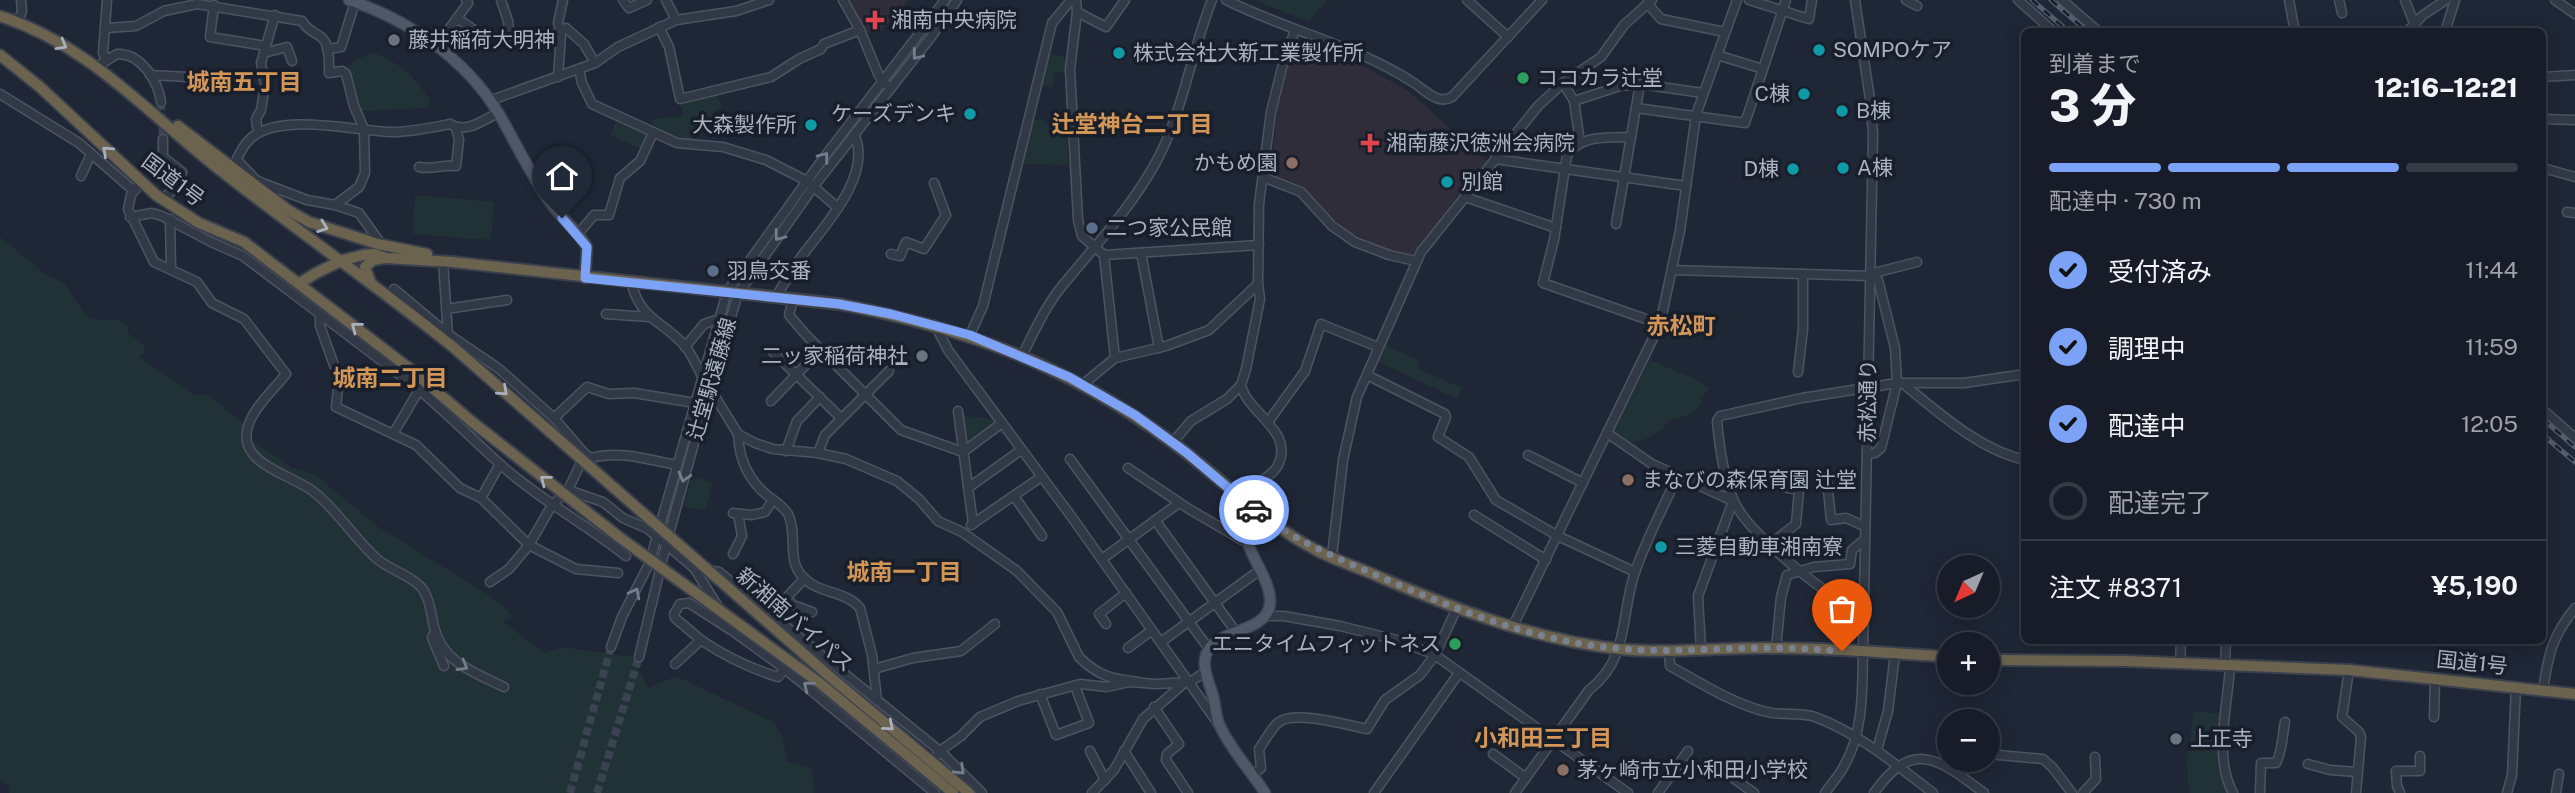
<!DOCTYPE html>
<html lang="ja">
<meta charset="utf-8">
<style>
:root{--surface:#171c28;--page:#202530;--text:#f1f3f6;--muted:#9ea1a8;--line:#363a45;--accent:#7ca2f8}
body{margin:0;font-family:"Public Sans","Noto Sans JP",sans-serif;background:var(--page);color:var(--text);height:100vh;display:flex;flex-direction:column;font-size:26px;white-space:nowrap}
*{box-sizing:border-box;margin:0}
p{font-size:23px;color:var(--muted)}
.icon{flex:none;width:38px;height:38px;fill:none;stroke:currentColor;stroke-width:2;stroke-linecap:round;stroke-linejoin:round}
.map{position:relative;flex:1;overflow:hidden}
.side{position:absolute;left:2021px;top:28px;width:525px;height:616px;display:flex;flex-direction:column;background:var(--surface);border-radius:10px;box-shadow:0 4px 18px #0003,0 0 0 2px var(--line)}
.side>*{flex:none}
.needle{width:46px;rotate:224deg}
.fabs{position:absolute;left:1937px;top:555px;display:grid;gap:14px}
.fabs a{display:grid;place-items:center;width:63px;height:63px;border-radius:50%;background:var(--surface);box-shadow:0 4px 18px #0003,0 0 0 2px var(--line);font-size:35px}
.pin{position:absolute;display:grid;place-items:center;width:60px;height:60px;color:#fff;margin:-72px -30px;border-radius:50% 50% 50% 0;rotate:-45deg;box-shadow:0 0 7px #0007}
.pin .icon{rotate:45deg}
.courier{position:absolute;display:grid;place-items:center;width:70px;height:70px;margin:-35px;border:5px solid #7ca2f8;border-radius:50%;background:#fff;color:#222;box-shadow:0 2px 9px #0007}
.head em{font-style:normal;font-weight:800}
.head div{display:flex;flex-direction:column-reverse}
.head{display:flex;align-items:center;justify-content:space-between;height:119px;padding:0 28px}
h1{font-size:46px;font-weight:800;line-height:52px}
.bar{display:grid;grid-template-columns:repeat(4,1fr);gap:10px 7px;align-content:center;height:84px;padding:0 28px}
.bar i{height:9px;border-radius:5px;background:var(--line)}
.bar .active{background:var(--accent)}
.bar p{grid-column:span 4}
.line{display:flex;align-items:center;gap:18px;padding:0 28px;border-top:2px solid var(--line)}
.line div{flex:1}
ol{padding:0 28px;list-style:none}
li{display:flex;align-items:center;gap:21px;height:77px}
li p{margin-inline-start:auto}
li .icon{padding:7px;border-radius:50%;background:var(--accent);color:#111;stroke-width:4}
li:last-child{color:var(--muted)}
li i{width:38px;height:38px;border:4px solid var(--line);border-radius:50%}
.map>svg:first-child{display:block}
</style>
<div class="map">
<svg width="2575" height="793" viewBox="0 0 2575 793">
<rect width="100%" height="100%" fill="#1f2635"/>
<!-- medical -->
<g fill="#2f2d3a">
<polygon points="847,0 908,0 900,11 882,29 866,34"/>
<polygon points="1295,41 1350,59 1407,90 1487,161 1412,255 1389,250 1346,230 1320,207 1302,186 1270,174 1278,106"/>
</g>
<!-- green -->
<g fill="#203236">
<polygon points="1254,0 1327,0 1309,22"/>
<path d="M373,52C403,65 411,73 430,100L428,108L359,111L348,68L353,62Z"/>
<polygon points="1047,54 1062,56 1066,60 1067,74 1055,71 1052,88 1041,85"/>
<polygon points="716,93 722,107 714,111 712,126 702,130 689,142 677,142 652,129 653,119 683,116 680,104"/>
<polygon points="617,119 649,134 643,150 610,135"/>
<polygon points="1041,119 1051,128 1067,120 1068,165 1022,164 1020,162 1030,121"/>
<polygon points="415,195 494,202 491,240 413,234"/>
<polygon points="0,237 44,273 64,283 82,310 91,319 117,320 127,326 128,333 145,345 144,353 139,357 195,395 208,395 243,423 242,433 291,467 315,475 380,528 492,597 514,616 503,622 545,653 562,647 633,657 648,688 676,676 773,722 783,738 787,762 812,769 814,793 9,793 10,787 0,779"/>
<polygon points="1384,344 1420,361 1417,368 1462,388 1457,399 1376,361"/>
<path d="M1650,360L1693,378L1710,389L1700,399L1702,401C1695,416 1682,417 1667,421L1665,427L1646,439L1630,443L1612,433Z"/>
<polygon points="962,416 993,419 996,423 967,443"/>
<polygon points="698,478 713,483 705,510 687,508 684,505 691,480"/>
<polygon points="2194,711 2224,714 2217,763 2228,793 2189,793 2187,763"/>
</g>
<g fill="none" stroke-linecap="round" stroke-linejoin="round">
<!-- minor-tunnel -->
<g stroke="#3b4251" stroke-width="8" stroke-dasharray="8 4" stroke-linecap="butt">
<polyline points="161,102 163,139"/>
<polyline points="570,793 611,647"/>
<polyline points="597,793 639,657"/>
</g>
<!-- minor casing -->
<g stroke="#4c5361" stroke-width="11">
<g id="minor">
<polyline points="501,0 508,21 510,36 561,34"/>
<polyline points="623,0 629,8 647,0"/>
<polyline points="666,0 676,20"/>
<polyline points="843,0 860,30 879,76 886,84"/>
<polyline points="1076,0 1077,12 1070,69 1078,220 1082,236 1104,255 1115,358"/>
<path d="M1226,0C1288,31 1356,45 1414,83C1426,91 1438,105 1452,97L1542,0"/>
<polyline points="1467,0 1508,37"/>
<polyline points="1749,0 1809,19 1812,0"/>
<polyline points="1906,0 1917,6"/>
<polyline points="2018,0 2054,32"/>
<polyline points="2062,0 2099,32"/>
<polyline points="2289,0 2295,32"/>
<polyline points="2339,0 2342,13"/>
<polyline points="2405,0 2414,23"/>
<polyline points="2555,0 2575,14"/>
<polyline points="1647,3 1661,19 1725,32"/>
<polyline points="214,5 210,37 266,46"/>
<polyline points="1077,12 1106,27 1125,0"/>
<polyline points="457,18 485,38"/>
<polyline points="18,22 22,11 21,0"/>
<polyline points="659,27 669,47 680,99 771,77 799,59 821,49 824,44 860,30"/>
<path d="M107,28L136,26L164,11L197,4L302,21C310,34 316,31 323,39C330,47 329,63 329,73L342,71L346,74L354,106L364,129L365,173L359,187L335,205"/>
<polyline points="566,28 584,44 595,63"/>
<polyline points="2407,32 2423,15 2446,0"/>
<polyline points="2445,32 2455,0"/>
<polyline points="437,46 468,3 466,0"/>
<polyline points="327,49 341,47 355,2"/>
<polyline points="264,53 287,47 292,61"/>
<polyline points="1717,55 1763,69"/>
<polyline points="106,60 103,53 107,0"/>
<path d="M96,67L117,54C142,53 158,82 161,102"/>
<polyline points="579,69 582,83 592,104 677,143 723,147 766,160 807,181 838,208"/>
<polyline points="150,75 188,77"/>
<polyline points="558,77 561,34 558,23 563,0"/>
<polyline points="2543,77 2575,75"/>
<polyline points="1563,83 1574,101 1620,86 1640,84 1703,93"/>
<polyline points="0,94 79,143 134,191"/>
<polyline points="489,101 595,63 618,47 676,20 736,11 769,0"/>
<polyline points="1574,101 1580,142"/>
<polyline points="1636,108 1745,123 1786,0"/>
<polyline points="2543,119 2575,120"/>
<polyline points="258,133 256,119 261,110 265,85 261,63 275,15"/>
<path d="M1631,137C1607,138 1582,134 1567,155L1554,240L1543,283L1660,324"/>
<polyline points="163,139 163,157 182,172 179,186 168,194"/>
<polyline points="1495,159 1686,186"/>
<polyline points="237,160 256,180 265,184 307,200 335,205 359,213 379,241 378,244"/>
<path d="M419,167C433,170 442,164 456,166L459,140L456,128"/>
<path d="M233,168C237,158 242,147 249,140C277,111 355,131 391,132C411,132 430,128 450,124C466,134 483,120 498,113"/>
<polyline points="2543,168 2575,177"/>
<polyline points="81,176 91,154"/>
<polyline points="1263,177 1301,192 1332,226 1355,242 1389,255 1416,261"/>
<path d="M141,182L131,195L128,209L154,262L197,282L212,303L244,319L286,374C272,392 242,417 247,442C252,467 295,477 314,492C337,510 354,538 376,558C389,570 409,574 421,587C430,598 431,614 434,627C443,663 474,672 504,687"/>
<polyline points="1465,197 1556,228"/>
<polyline points="2567,212 2575,213"/>
<path d="M130,217L152,213L162,216L211,242L243,256C301,300 360,344 418,389C447,413 473,440 501,465C540,500 586,524 626,556"/>
<polyline points="170,219 171,269"/>
<polyline points="1616,224 1640,84"/>
<polyline points="578,234 594,215 609,215 620,178 640,161 653,133"/>
<polyline points="1141,253 1159,348"/>
<polyline points="891,254 900,256 906,242 924,249 946,215 934,183"/>
<polyline points="1104,255 1259,245"/>
<polyline points="443,262 448,334"/>
<polyline points="1672,270 1870,276 1878,280 1895,348 1897,383 1881,448 1875,453 1867,454"/>
<polyline points="1870,274 1917,262"/>
<path d="M631,282C641,321 662,320 685,346C692,355 697,366 702,376"/>
<polyline points="394,289 448,334 498,368 554,418 585,454 568,490"/>
<path d="M775,298C785,283 794,266 805,252C828,222 871,175 855,136"/>
<polyline points="793,300 789,315 806,335 901,430 963,452 1002,423"/>
<polyline points="446,309 507,300"/>
<polyline points="320,314 320,326 339,379 336,407 416,445 460,488 481,498 529,545 576,569 618,573"/>
<polyline points="606,314 649,317"/>
<polyline points="935,325 948,350 1071,516 1217,722"/>
<polyline points="970,335 983,306 1052,23 1071,0"/>
<polyline points="685,347 704,324 719,319"/>
<polyline points="773,352 841,418"/>
<path d="M1022,356C1034,332 1045,307 1062,286C1095,246 1131,208 1156,162C1183,113 1191,52 1212,0"/>
<polyline points="1798,372 1803,329 1803,274"/>
<polyline points="1367,375 1445,414 1446,417 1438,437 1469,457 1496,500 1558,536 1635,572"/>
<path d="M1902,383C1937,411 1979,450 2025,460"/>
<polyline points="1082,385 1115,358 1166,346 1209,330 1258,284"/>
<path d="M1241,385C1247,413 1295,431 1278,465C1274,474 1265,477 1258,484C1253,489 1248,495 1243,500"/>
<path d="M709,387L738,434L755,443L773,449L818,453L846,459L897,481L919,499L938,521L962,532L1017,571L1057,612L1079,657C1099,677 1113,679 1139,682"/>
<polyline points="771,401 820,350"/>
<polyline points="2543,410 2575,438"/>
<polyline points="958,411 973,524"/>
<polyline points="554,418 587,387 609,394 634,393 695,403"/>
<polyline points="1268,422 1305,371 1321,324 1378,347"/>
<polyline points="1607,433 1652,464 1733,501"/>
<polyline points="393,434 419,390"/>
<path d="M738,434C739,459 748,480 768,496C775,501 784,507 788,514C798,533 786,561 803,577C818,594 845,590 860,608L872,655L877,700"/>
<polyline points="1173,442 1191,421 1227,399 1241,385 1246,369 1260,299 1258,284 1259,204 1271,112 1282,68 1295,30"/>
<polyline points="786,451 797,421 820,397"/>
<polyline points="818,453 825,435 889,371"/>
<path d="M585,454L591,458C620,450 649,460 677,465"/>
<polyline points="1528,455 1583,483"/>
<polyline points="1070,459 1209,649"/>
<polyline points="1128,468 1189,509 1247,543"/>
<polyline points="1827,480 1831,520 1846,518 1864,526"/>
<polyline points="968,488 1021,450"/>
<polyline points="1014,496 1042,536"/>
<polyline points="481,498 500,464"/>
<polyline points="733,513 752,515 765,512 773,500"/>
<polyline points="1474,515 1546,560"/>
<polyline points="1155,520 1236,632"/>
<polyline points="971,525 1041,477"/>
<polyline points="1769,545 1796,524 1799,490 1773,485"/>
<polyline points="733,554 742,536 738,514"/>
<polyline points="1332,556 1343,460 1357,397 1421,252 1538,106 1563,83 1601,57 1624,25 1652,0"/>
<polyline points="1102,559 1179,503"/>
<polyline points="707,570 719,572 940,751 982,793"/>
<polyline points="804,579 786,598 793,605 812,612"/>
<polyline points="490,582 509,569 529,545 552,505 568,490 603,502 623,518 648,529 694,568 734,632 785,669 935,793"/>
<path d="M1865,615C1831,600 1746,533 1733,499C1724,477 1719,444 1717,421L1720,416L1802,398L1897,383H1964L2025,374"/>
<polyline points="1266,616 1284,616 1340,626 1397,640 1435,655 1628,793"/>
<polyline points="1106,624 1099,614 1126,593"/>
<polyline points="1512,628 1660,324 1680,231 1696,115 1737,0"/>
<polyline points="435,631 432,638 444,666"/>
<polyline points="701,640 675,618 674,614 680,604 689,603 731,630"/>
<polyline points="1161,642 1260,570"/>
<polyline points="611,647 622,617 649,564 727,292 825,156 945,0"/>
<polyline points="1128,648 1152,630"/>
<polyline points="1776,648 1781,597 1787,575 1814,567 1850,564 1852,550 1864,540"/>
<polyline points="1701,650 1698,596 1733,501"/>
<path d="M1669,651L1670,666C1699,682 1735,705 1767,712C1783,716 1799,712 1815,717C1857,732 1898,766 1933,793"/>
<polyline points="639,657 666,545 709,389 738,294 814,186 931,37 957,0"/>
<path d="M675,664L701,640C726,657 749,668 778,677L785,669"/>
<polyline points="2180,664 2181,640"/>
<polyline points="2225,665 2226,640"/>
<path d="M2230,666C2228,706 2213,756 2233,793"/>
<polyline points="874,669 913,658 961,651 995,624"/>
<polyline points="2349,670 2342,717 2359,732 2361,737 2356,793"/>
<path d="M2543,690C2548,656 2552,636 2575,608"/>
<polyline points="1040,694 1056,735 1089,723 1075,686"/>
<polyline points="1154,707 1179,744 1167,754 1166,760 1188,793"/>
<polyline points="2434,717 2435,679"/>
<polyline points="1877,750 1888,711 1895,654"/>
<polyline points="1090,751 1105,780"/>
<polyline points="1124,751 1151,793"/>
<polyline points="1493,754 1526,778"/>
<polyline points="1988,754 2043,759 2052,767 2072,793"/>
<polyline points="1946,764 1955,760"/>
<polyline points="2308,764 2330,770 2357,772"/>
<polyline points="930,765 940,751 961,736 980,717 1018,701 1080,684 1107,687 1130,682 1156,684 1190,682 1205,672"/>
<polyline points="1722,770 1754,793"/>
<path d="M1253,775L1261,768L1259,749C1265,741 1271,728 1279,722C1294,710 1348,725 1367,729L1385,700L1420,675L1435,655L1456,610"/>
<polyline points="1092,793 1114,770 1143,719 1183,684"/>
<polyline points="1374,793 1459,673"/>
<path d="M1515,793L1589,690C1630,658 1620,616 1635,572C1646,540 1663,508 1677,477"/>
<polyline points="1658,793 1688,751"/>
<path d="M1825,793C1831,784 1839,776 1844,766C1864,732 1862,689 1863,652L1873,133L1870,99L1855,0"/>
<path d="M1874,793C1913,737 1940,760 1984,793"/>
<polyline points="2083,793 2096,779 2095,757"/>
<path d="M2260,793L2261,763H2276C2283,750 2282,736 2285,722"/>
<polyline points="2400,793 2397,786 2396,771 2420,771 2420,756"/>
<polyline points="2507,793 2512,775 2516,687"/>
<polyline points="2556,793 2559,774"/>
</g>
</g>
<!-- major casing -->
<g stroke="#3b424f" stroke-width="13">
<g id="major">
<path d="M349,0C409,20 466,59 499,114C515,142 529,171 547,198C558,216 577,229 587,247L585,278"/>
<path d="M1251,508C1229,539 1272,572 1270,603C1268,632 1223,628 1209,649C1198,665 1211,684 1214,700C1216,709 1216,719 1220,726C1231,750 1251,771 1265,793"/>
</g>
</g>
<!-- highway casing -->
<g stroke="#3a404d" stroke-width="14">
<g id="highway">
<path d="M0,16C91,46 147,113 220,170C296,230 376,285 452,346"/>
<polyline points="0,55 40,87 156,195 199,223 244,242 410,369 471,421"/>
<polyline points="178,126 288,210 309,222 378,244 427,254"/>
<polyline points="370,281 365,267 373,260 384,258"/>
<path d="M300,283L316,273L343,260L363,255L374,254L386,258L452,262L839,304C964,328 1065,364 1169,440C1220,476 1262,523 1318,551C1339,562 1363,569 1384,579C1461,611 1536,640 1619,649C1671,654 1724,647 1776,648C1833,648 1892,653 1950,657"/>
<polyline points="1988,660 2127,661 2349,670 2575,694"/>
</g>
</g>
<!-- minor -->
<use href="#minor" stroke="#323946" stroke-width="8"/>
<!-- major -->
<use href="#major" stroke="#505766" stroke-width="10"/>
<!-- highway -->
<use href="#highway" stroke="#6c634f" stroke-width="10"/>
<!-- rail casing -->
<g stroke="#545c6d" stroke-width="5">
<g id="rail">
<polyline points="2032,0 2069,32"/>
<polyline points="2051,0 2088,32"/>
<polyline points="2543,419 2575,447"/>
<polyline points="2543,435 2575,462"/>
</g>
</g>
<!-- rail -->
<use href="#rail" stroke="#181e2a" stroke-width="2.5" stroke-dasharray="8" stroke-linecap="butt"/>
<!-- highway-bridge casing -->
<g stroke="#3a404d" stroke-width="14" stroke-linecap="butt">
<g id="highway-bridge">
<polyline points="452,346 829,676 969,793"/>
<polyline points="471,421 619,537 821,684 953,793"/>
</g>
</g>
<!-- highway-bridge -->
<use href="#highway-bridge" stroke="#6c634f" stroke-width="10"/>
</g>
<!-- one-way arrows -->
<defs><path id="oneway-chevron" d="M-2-3.5L2.5 0L-2 3.5" fill="none" stroke-width="1.6" stroke-linecap="round" stroke-linejoin="round" transform="scale(1.75)"/></defs>
<g stroke="#a8afbd">
<use href="#oneway-chevron" transform="translate(62 45) rotate(30)"/>
<use href="#oneway-chevron" transform="translate(107 151) rotate(-138)"/>
<use href="#oneway-chevron" transform="translate(323 227) rotate(20)"/>
<use href="#oneway-chevron" transform="translate(356 327) rotate(-142)"/>
<use href="#oneway-chevron" transform="translate(503 391) rotate(42)"/>
<use href="#oneway-chevron" transform="translate(545 480) rotate(-142)"/>
<use href="#oneway-chevron" transform="translate(889 726) rotate(40)"/>
</g>
<g stroke="#757c8b">
<use href="#oneway-chevron" transform="translate(917 55) rotate(128)"/>
<use href="#oneway-chevron" transform="translate(824 157) rotate(-53)"/>
<use href="#oneway-chevron" transform="translate(779 236) rotate(127)"/>
<use href="#oneway-chevron" transform="translate(684 477) rotate(106)"/>
<use href="#oneway-chevron" transform="translate(635 593) rotate(-62)"/>
<use href="#oneway-chevron" transform="translate(463 666) rotate(30)"/>
<use href="#oneway-chevron" transform="translate(808 686) rotate(-141)"/>
<use href="#oneway-chevron" transform="translate(960 770) rotate(44)"/>
</g>
<g fill="none" stroke-linecap="round" stroke-linejoin="round">
<!-- done -->
<path stroke="#7a8291" stroke-width="7" stroke-dasharray="0 12.6" d="M1254,510C1295,541 1339,559 1385,579C1462,612 1540,643 1624,649C1675,653 1727,647 1778,648C1799,648 1820,650 1842,651"/>
<!-- route -->
<polyline stroke="#7ca2f8" stroke-width="9" points="562,218 587,247 585,278 839,304 891,314 970,335 1069,377 1135,415 1187,453 1254,510"/>
</g>
<!-- markers -->
<g fill="#e0444e" stroke="#181e2a" stroke-width="2.5">
<path d="M871.5 9.5h7v7h7v7h-7v7h-7v-7h-7v-7h7z"/>
<path d="M1366.5 132.5h7v7h7v7h-7v7h-7v-7h-7v-7h7z"/>
</g>
<g fill="#6b7280" stroke="#181e2a" stroke-width="2.5">
<circle cx="394" cy="40" r="7"/>
<circle cx="922" cy="356" r="7"/>
<circle cx="2176" cy="739" r="7"/>
</g>
<g fill="#0f9aa8" stroke="#181e2a" stroke-width="2.5">
<circle cx="1819" cy="50" r="7"/>
<circle cx="1119" cy="53" r="7"/>
<circle cx="1804" cy="94" r="7"/>
<circle cx="1842" cy="111" r="7"/>
<circle cx="970" cy="114" r="7"/>
<circle cx="811" cy="125" r="7"/>
<circle cx="1843" cy="168" r="7"/>
<circle cx="1793" cy="169" r="7"/>
<circle cx="1447" cy="182" r="7"/>
<circle cx="1661" cy="547" r="7"/>
</g>
<g fill="#2e9e5b" stroke="#181e2a" stroke-width="2.5">
<circle cx="1523" cy="78" r="7"/>
<circle cx="1455" cy="644" r="7"/>
</g>
<g fill="#8d6e63" stroke="#181e2a" stroke-width="2.5">
<circle cx="1292" cy="163" r="7"/>
<circle cx="1628" cy="480" r="7"/>
<circle cx="1563" cy="770" r="7"/>
</g>
<g fill="#5c6f8a" stroke="#181e2a" stroke-width="2.5">
<circle cx="1092" cy="228" r="7"/>
<circle cx="713" cy="271" r="7"/>
</g>
<g text-anchor="middle" stroke-width="7" stroke-linejoin="round" paint-order="stroke">
<!-- poi labels -->
<g font-size="21" fill="#abb3c3" stroke="#181e2a" text-anchor="start">
<text x="891" y="27">湘南中央病院</text>
<text x="408" y="47">藤井稲荷大明神</text>
<text x="1833" y="57">SOMPOケア</text>
<text x="1133" y="60">株式会社大新工業製作所</text>
<text x="1537" y="85">ココカラ辻堂</text>
<text x="1790" y="101" text-anchor="end">C棟</text>
<text x="1856" y="118">B棟</text>
<text x="956" y="121" text-anchor="end">ケーズデンキ</text>
<text x="797" y="132" text-anchor="end">大森製作所</text>
<text x="1386" y="150">湘南藤沢徳洲会病院</text>
<text x="1278" y="170" text-anchor="end">かもめ園</text>
<text x="1857" y="175">A棟</text>
<text x="1779" y="176" text-anchor="end">D棟</text>
<text x="1461" y="189">別館</text>
<text x="1106" y="235">二つ家公民館</text>
<text x="727" y="278">羽鳥交番</text>
<text x="908" y="363" text-anchor="end">二ッ家稲荷神社</text>
<text x="1642" y="487">まなびの森保育園 辻堂</text>
<text x="1675" y="554">三菱自動車湘南寮</text>
<text x="1441" y="651" text-anchor="end">エニタイムフィットネス</text>
<text x="2190" y="746">上正寺</text>
<text x="1577" y="777">茅ヶ崎市立小和田小学校</text>
</g>
<!-- street labels -->
<g font-size="21" fill="#abb3c3" stroke="#181e2a">
<text transform="translate(173 180) rotate(37)" y="7">国道1号</text>
<text transform="translate(712 379) rotate(-74)" y="7">辻堂駅遠藤線</text>
<text transform="translate(1868 401) rotate(-89)" y="7">赤松通り</text>
<text transform="translate(795 620) rotate(41)" y="7">新湘南バイパス</text>
<text transform="translate(2472 663) rotate(6)" y="7">国道1号</text>
</g>
<!-- neighbourhood labels -->
<g font-size="23" font-weight="bold" fill="#d39657" stroke="#181e2a">
<text x="244" y="90">城南五丁目</text>
<text x="1132" y="132">辻堂神台二丁目</text>
<text x="1681" y="334">赤松町</text>
<text x="390" y="386">城南二丁目</text>
<text x="904" y="580">城南一丁目</text>
<text x="1543" y="746">小和田三丁目</text>
</g>
</g>
</svg>
<div class="fabs">
<a><svg class="needle" viewBox="-14 -14 28 28"><path d="M0-13l5 13h-10z" fill="#e53935"/><path d="M0 13l5-13h-10z" fill="#9ea1a8"/></svg></a>
<a>+</a>
<a>−</a>
</div>
<div class="pin" style="left:1842px;top:651px;background:#ea580c"><svg class="icon" aria-label="bag" viewBox="0 0 24 24"><path d="M5 8h14l-1 12H6zM9 8a3 3 0 0 1 6 0"/></svg></div>
<div class="pin" style="left:562px;top:218px;background:#1f2937"><svg class="icon" aria-label="home" viewBox="0 0 24 24"><path d="M3 11l9-7 9 7M6 9v11h12V9"/></svg></div>
<div class="courier" style="left:1254px;top:510px"><svg class="icon" aria-label="car" viewBox="0 0 24 24"><path d="M5 17H2v-5l4-1 3-4h7l3 4 3 1v5h-3M9 17h6M6 11h13"/><circle cx="7" cy="17" r="2"/><circle cx="17" cy="17" r="2"/></svg></div>
<section class="side">
<div class="head"><div><h1>3 分</h1><p>到着まで</p></div><em>12:16–12:21</em></div>
<div class="bar"><i class="active"></i><i class="active"></i><i class="active"></i><i></i><p>配達中 · 730 m</p></div>
<ol>
<li><svg class="icon" aria-label="check" viewBox="0 0 24 24"><path d="M5 12l5 5 9-10"/></svg>受付済み<p>11:44</p></li>
<li><svg class="icon" aria-label="check" viewBox="0 0 24 24"><path d="M5 12l5 5 9-10"/></svg>調理中<p>11:59</p></li>
<li><svg class="icon" aria-label="check" viewBox="0 0 24 24"><path d="M5 12l5 5 9-10"/></svg>配達中<p>12:05</p></li>
<li><i></i>配達完了</li>
</ol>
<div class="line" style="height:91px"><div>注文 #8371</div><b>¥5,190</b></div>
</section>
</div>
